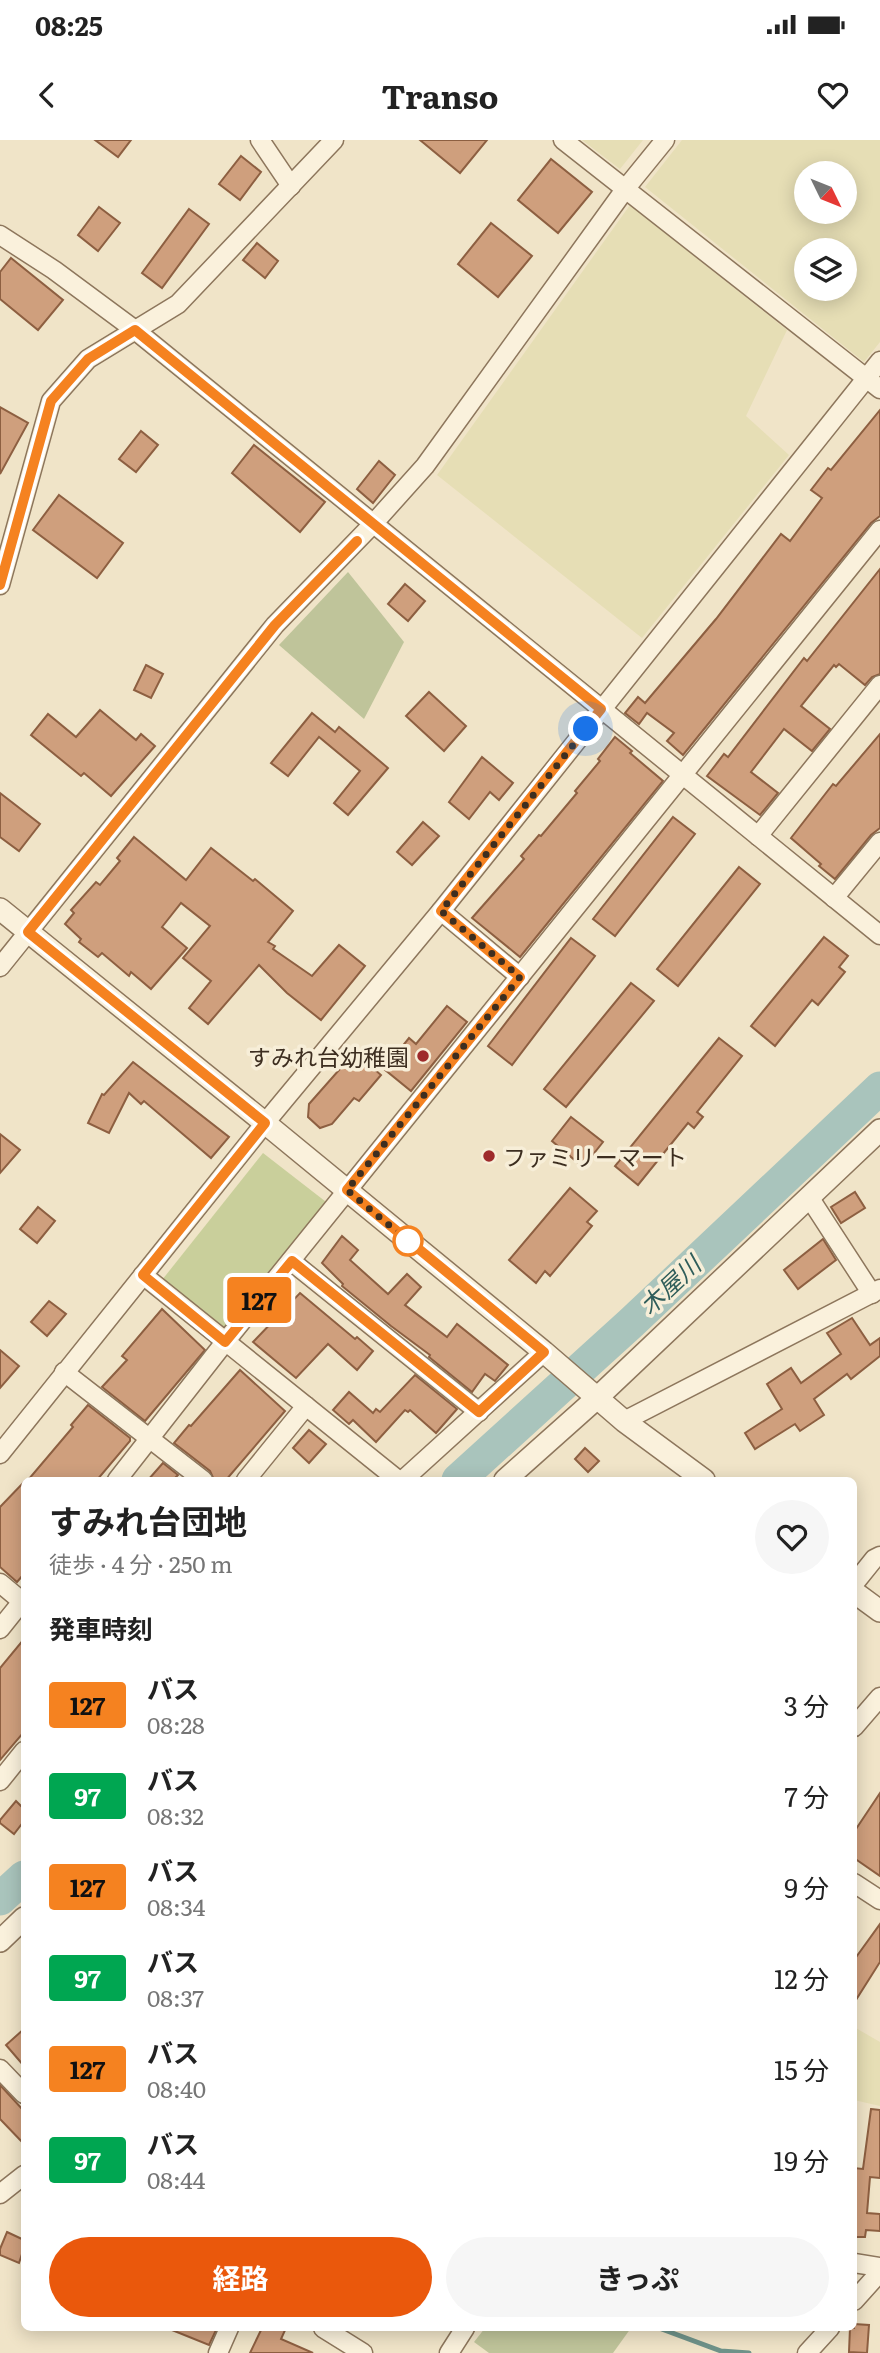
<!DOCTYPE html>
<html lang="ja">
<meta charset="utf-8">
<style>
:root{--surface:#fff;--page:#f6f6f6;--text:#222;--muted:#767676;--accent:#ea580c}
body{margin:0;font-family:Literata,"Noto Sans JP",serif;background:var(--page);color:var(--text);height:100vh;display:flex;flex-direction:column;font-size:26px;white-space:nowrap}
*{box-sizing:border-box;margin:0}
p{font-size:23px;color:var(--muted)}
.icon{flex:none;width:38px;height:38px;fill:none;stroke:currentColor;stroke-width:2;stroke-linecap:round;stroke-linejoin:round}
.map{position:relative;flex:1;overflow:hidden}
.side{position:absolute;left:21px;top:1337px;width:836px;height:854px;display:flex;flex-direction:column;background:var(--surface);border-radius:10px;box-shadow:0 4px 18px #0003}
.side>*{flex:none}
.badge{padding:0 14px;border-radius:5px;font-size:24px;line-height:46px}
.needle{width:46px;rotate:133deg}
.fabs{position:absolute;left:794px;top:21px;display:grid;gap:14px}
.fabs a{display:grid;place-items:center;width:63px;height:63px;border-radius:50%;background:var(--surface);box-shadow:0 4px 18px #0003;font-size:35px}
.you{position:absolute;width:35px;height:35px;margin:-18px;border:5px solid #fff;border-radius:50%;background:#1a73e8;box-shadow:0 0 0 10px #1a73e833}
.map>.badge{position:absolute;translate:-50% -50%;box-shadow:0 0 0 4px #fff}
h2{padding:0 28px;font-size:26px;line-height:63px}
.round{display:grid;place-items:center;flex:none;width:74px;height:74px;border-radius:37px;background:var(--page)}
.overview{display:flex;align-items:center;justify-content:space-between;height:119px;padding:0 28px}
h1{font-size:33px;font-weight:700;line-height:52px}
.button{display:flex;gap:14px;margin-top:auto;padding:14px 28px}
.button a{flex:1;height:80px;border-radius:42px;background:var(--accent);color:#fff;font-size:28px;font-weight:700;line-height:80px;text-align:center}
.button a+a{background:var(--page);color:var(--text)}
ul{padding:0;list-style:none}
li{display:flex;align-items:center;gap:21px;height:91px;padding:0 28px}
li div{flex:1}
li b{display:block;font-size:26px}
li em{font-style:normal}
li .badge{min-width:77px;font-weight:700;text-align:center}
.status{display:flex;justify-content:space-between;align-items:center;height:49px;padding:0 35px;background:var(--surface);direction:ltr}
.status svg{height:19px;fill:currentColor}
header{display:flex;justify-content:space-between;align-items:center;height:91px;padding:0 28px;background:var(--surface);font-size:32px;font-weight:700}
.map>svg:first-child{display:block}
.farmland{fill:#e6deb5;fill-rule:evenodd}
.green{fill:#c9cf9b}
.cemetery{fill:#bfc49a}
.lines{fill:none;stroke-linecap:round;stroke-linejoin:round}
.stream{stroke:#6f938a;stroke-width:5}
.river{stroke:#a9c4bc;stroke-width:33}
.building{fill:#cf9f7d;stroke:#8d5f41;stroke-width:2}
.minor-casing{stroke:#8d765c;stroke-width:21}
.tertiary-casing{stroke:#8d765c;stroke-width:24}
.minor{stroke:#faf1dc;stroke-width:18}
.tertiary{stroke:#faf1dc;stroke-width:21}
.line-casing{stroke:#fff;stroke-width:16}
.line{stroke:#f58220;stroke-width:10}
.walk{stroke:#3d2e20;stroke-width:7;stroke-dasharray:0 12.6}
.poi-dot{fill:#9e2a2b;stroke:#f7eed8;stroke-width:2.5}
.stop-dot{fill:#fff;stroke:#f58220;stroke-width:3.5}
.labels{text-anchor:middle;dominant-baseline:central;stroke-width:7;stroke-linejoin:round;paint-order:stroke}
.poi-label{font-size:23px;fill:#3d2e20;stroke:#f7eed8;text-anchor:end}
.water-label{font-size:24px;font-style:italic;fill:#2f5d5a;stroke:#f7eed8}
</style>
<div class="status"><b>08:25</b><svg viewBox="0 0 49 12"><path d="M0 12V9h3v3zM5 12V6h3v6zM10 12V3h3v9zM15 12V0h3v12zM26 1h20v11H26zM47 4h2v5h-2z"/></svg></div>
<header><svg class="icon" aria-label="back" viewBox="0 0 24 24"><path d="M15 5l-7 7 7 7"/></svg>Transo<svg class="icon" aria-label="heart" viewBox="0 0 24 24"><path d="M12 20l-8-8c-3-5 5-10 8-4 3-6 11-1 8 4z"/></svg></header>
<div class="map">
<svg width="880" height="2213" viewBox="0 0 880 2213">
<rect width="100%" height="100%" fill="#f0e4c8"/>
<g class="farmland">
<path d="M582 0H643L620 29Z"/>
<path d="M682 0H880V202L864 222 645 47ZM845 33V72H807V33ZM845 110V149H807V110Z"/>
<path d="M630 65 787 190 746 276 789 315 642 498 437 335Z"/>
<path d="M854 1887 880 1902V1966L854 1960Z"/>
</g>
<path class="green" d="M263 1013 330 1065 229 1192 162 1140Z"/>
<g class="cemetery">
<path d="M348 432 404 502 364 579 279 505Z"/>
<path d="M485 2188H631L613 2213H489L474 2202Z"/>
</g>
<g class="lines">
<g class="stream">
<path d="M19 1743 24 1748"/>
<path d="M659 2188 721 2211 749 2213"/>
</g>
<g class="river">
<path d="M458 1340 631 1183 880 948"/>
<path d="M0 1759 24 1737"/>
</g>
</g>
<g class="building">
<path d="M95 0H131L118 17Z"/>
<path d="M420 0H487L460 33Z"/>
<path d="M241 16 261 32 240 60 219 44Z"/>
<path d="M551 19 592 52 558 93 518 60Z"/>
<path d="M99 67 120 83 98 111 78 95Z"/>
<path d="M189 69 209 84 162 148 142 133Z"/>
<path d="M491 83 532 116 498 157 458 124Z"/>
<path d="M257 103 278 121 265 138 243 120Z"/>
<path d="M11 118 63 160 38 190 0 159V132Z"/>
<path d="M0 267 28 283 0 334Z"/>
<path d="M880 270V376L871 383 683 615 667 601 674 593 647 573 639 584 625 573 638 557 645 563 716 479 781 394 790 401 822 358 811 350 828 328 831 330Z"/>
<path d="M141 291 158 305 136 332 119 319Z"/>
<path d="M254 305 325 362 300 392 232 333Z"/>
<path d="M379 321 395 335 373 363 357 349Z"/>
<path d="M59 355 123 403 97 438 33 390Z"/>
<path d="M880 429V534L872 537 865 545 839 524 836 527 834 525 801 566 830 589 812 611 784 589 751 632 778 653 760 675 707 636 724 614 728 617 804 518 807 521Z"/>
<path d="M405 444 425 461 408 481 388 464Z"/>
<path d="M146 525 163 534 151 558 134 550Z"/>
<path d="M429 552 466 586 444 611 406 576Z"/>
<path d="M100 570 136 600 141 594 155 606 111 656 84 633 81 636 31 595 48 574 76 597Z"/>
<path d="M312 573 335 592 339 587 388 628 348 675 334 663 360 631 319 597 288 636 271 623Z"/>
<path d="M880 594V688L871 695 835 739 819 726 821 724 791 698 833 644 836 646Z"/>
<path d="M615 597 632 611 630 613 663 641 520 817 472 778 524 719 521 716 539 695 541 696 577 653 575 651 600 621 598 619Z"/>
<path d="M482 617 513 643 499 660 490 652 469 679 449 662Z"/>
<path d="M0 653 40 684 19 711 0 697Z"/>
<path d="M673 677 695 694 615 796 593 779Z"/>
<path d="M423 682 439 696 412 725 397 712Z"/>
<path d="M134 697 186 740 211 708 253 741 255 739 293 771 268 802 275 806 273 809 312 836 339 805 365 826 321 880 287 853 259 825 208 884 189 868 211 841 183 818 210 786 181 763 162 787 187 808 151 849 131 832 129 836 102 813 98 817 79 802 81 799 65 784 74 773 71 770 96 742 100 745 120 721 117 718Z"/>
<path d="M739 727 760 744 678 846 657 829Z"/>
<path d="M824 797 848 816 839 827 845 832 818 865 812 860 775 906 751 886Z"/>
<path d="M571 798 595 816 512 925 488 906Z"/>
<path d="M631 843 654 861 566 967 544 949Z"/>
<path d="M447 866 467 882 411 951 384 929 409 898 416 904Z"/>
<path d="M719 898 742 916 697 972 703 977 694 988 688 983 638 1045 615 1026Z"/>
<path d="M359 916 381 935 359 961 354 958 332 984 320 988 308 977 309 964 346 922Z"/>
<path d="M133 922 229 997 211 1018 144 961 141 964 129 953 109 993 88 983 102 954 104 955Z"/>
<path d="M571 977 603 1002 583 1027 552 1001Z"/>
<path d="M0 994 20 1010 0 1033Z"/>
<path d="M570 1048 597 1071 587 1082 592 1086 550 1136 545 1131 536 1143 509 1120Z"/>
<path d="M855 1052 865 1068 841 1083 831 1067Z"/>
<path d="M38 1067 55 1081 37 1103 20 1089Z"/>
<path d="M342 1096 358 1110 350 1120 388 1154 407 1134 421 1147 405 1165 447 1197 457 1184 508 1225 495 1241 485 1234 472 1252 429 1217 430 1215 391 1186 342 1146 343 1144 322 1123Z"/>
<path d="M823 1099 836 1120 798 1149 784 1130Z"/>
<path d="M300 1153 355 1199 357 1197 373 1211 357 1230 328 1204 296 1238 253 1202Z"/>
<path d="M49 1161 66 1174 47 1196 31 1182Z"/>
<path d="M162 1169 205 1210 145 1281 102 1247 127 1220 122 1216Z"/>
<path d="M852 1178 870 1205 880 1198V1216L851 1239 847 1234 814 1259 824 1275 800 1291 795 1284 755 1309 745 1293 782 1269 767 1244 791 1228 801 1243 841 1214 827 1193Z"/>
<path d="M0 1210 19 1226 0 1248Z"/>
<path d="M240 1230 285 1271 226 1340H214L210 1331 174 1303 189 1285 191 1286Z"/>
<path d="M415 1235 457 1269 436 1293 410 1270 408 1272 405 1270 376 1302 353 1280 349 1284 333 1270 349 1252 373 1273 376 1269 380 1272Z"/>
<path d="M88 1265 130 1298V1301L97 1340H28L73 1287 71 1285Z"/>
<path d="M309 1290 326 1304 309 1323 293 1308Z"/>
<path d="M585 1308 599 1321 588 1332 575 1319Z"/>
<path d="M163 1323 178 1335 173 1340H148Z"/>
<path d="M24 1342V1434L17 1442 0 1427V1367Z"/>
<path d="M24 1499V1592L0 1620V1528Z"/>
<path d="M880 1653V1736L854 1718V1692Z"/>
<path d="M16 1661 24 1669V1681L14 1694 0 1683V1680Z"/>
<path d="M880 1784V1822L854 1863V1820Z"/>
<path d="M24 1889V1926L6 1905Z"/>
<path d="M0 1945 24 1971V2004L0 1979Z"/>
<path d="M871 1969 880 1970V2038L870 2037 867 2073 880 2074V2091L866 2090 865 2097H854V2028L863 2029Z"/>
<path d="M7 2092 24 2100V2108L19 2123 0 2115V2109Z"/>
<path d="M854 2184 869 2185 867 2213 849 2212 850 2188H854Z"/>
<path d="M167 2188H217L209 2205Z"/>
<path d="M262 2188H286L281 2199 313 2213H250Z"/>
</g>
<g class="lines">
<defs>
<g id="minor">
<path d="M260 0 291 46"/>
<path d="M563 0 880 249"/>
<path d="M0 95 54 130 135 190 880 795"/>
<path d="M0 445 51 261 88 219 178 164 334 0"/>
<path d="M758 696 880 545"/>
<path d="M834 758 880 702"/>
<path d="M441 771 520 837"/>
<path d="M0 827 275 485 373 384 425 326 626 48 665 0"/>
<path d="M809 1057 872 1154"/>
<path d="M291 1121 479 1272"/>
<path d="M143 1135 398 1340"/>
<path d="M64 1232 203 1340"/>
<path d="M624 1281 880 1149"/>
<path d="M0 1314 265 983 441 771 880 221"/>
<path d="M117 1340 225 1202 880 390"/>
<path d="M246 1340 306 1266"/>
<path d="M403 1340 544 1212"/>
<path d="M0 1443 24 1463"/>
<path d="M854 1444 874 1419 880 1416"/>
<path d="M0 1489 24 1459"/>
<path d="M854 1587 880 1557"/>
<path d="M0 1641 24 1611"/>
<path d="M854 1743 880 1760"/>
<path d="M0 1929 24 1954"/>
<path d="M0 2054 24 2035"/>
<path d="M854 2123 880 2127"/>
<path d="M854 2161 880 2132"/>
<path d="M323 2188 363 2213"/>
<path d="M218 2213 229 2188"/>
<path d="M449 2213 465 2188"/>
<path d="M807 2213 830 2188"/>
</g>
<g id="tertiary">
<path d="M0 769 265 983 544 1212 624 1281 704 1340"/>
<path d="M505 1340 597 1258 880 990"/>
<path d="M854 1452 880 1471"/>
<path d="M0 1801 24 1778"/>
</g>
</defs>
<use href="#minor" class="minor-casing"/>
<use href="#tertiary" class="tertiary-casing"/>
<use href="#minor" class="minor"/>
<use href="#tertiary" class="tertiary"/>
</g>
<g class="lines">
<defs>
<path id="line" d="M0 445 51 261 88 219 135 190 601 569 441 771 520 837 347 1050 544 1212 479 1272 292 1121 225 1202 143 1135 265 983 28 792 275 485 357 401"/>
</defs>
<use href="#line" class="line-casing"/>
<use href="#line" class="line"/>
<path class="walk" d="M408 1101 347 1050 520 837 441 771 586 589"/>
</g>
<g class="poi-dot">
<circle cx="423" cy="916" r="7"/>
<circle cx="489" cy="1016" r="7"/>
</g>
<circle class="stop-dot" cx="408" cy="1101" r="14"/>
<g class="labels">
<g class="poi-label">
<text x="409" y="916">すみれ台幼稚園</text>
<text x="503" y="1016" text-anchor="start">ファミリーマート</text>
</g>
<g class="water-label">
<text transform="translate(669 1144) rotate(-43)">木屋川</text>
</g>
</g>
</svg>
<div class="fabs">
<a><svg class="needle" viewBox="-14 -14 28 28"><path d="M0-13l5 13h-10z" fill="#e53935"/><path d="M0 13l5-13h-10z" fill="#767676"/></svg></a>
<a><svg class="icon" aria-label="layers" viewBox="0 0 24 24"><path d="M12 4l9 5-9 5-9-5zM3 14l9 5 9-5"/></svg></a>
</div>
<div class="you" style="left:586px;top:589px"></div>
<b class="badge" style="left:259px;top:1160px;background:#f58220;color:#111">127</b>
<section class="side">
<div class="overview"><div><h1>すみれ台団地</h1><p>徒歩 · 4 分 · 250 m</p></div><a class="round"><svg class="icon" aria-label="heart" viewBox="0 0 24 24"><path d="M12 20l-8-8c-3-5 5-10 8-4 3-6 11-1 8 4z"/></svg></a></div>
<h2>発車時刻</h2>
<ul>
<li><span class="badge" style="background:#f58220;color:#111">127</span><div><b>バス</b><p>08:28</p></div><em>3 分</em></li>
<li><span class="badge" style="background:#00a651;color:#fff">97</span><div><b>バス</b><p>08:32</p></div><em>7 分</em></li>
<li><span class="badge" style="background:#f58220;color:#111">127</span><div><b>バス</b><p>08:34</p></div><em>9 分</em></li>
<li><span class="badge" style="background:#00a651;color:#fff">97</span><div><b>バス</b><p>08:37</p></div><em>12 分</em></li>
<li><span class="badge" style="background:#f58220;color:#111">127</span><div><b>バス</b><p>08:40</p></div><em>15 分</em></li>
<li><span class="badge" style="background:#00a651;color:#fff">97</span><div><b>バス</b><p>08:44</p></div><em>19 分</em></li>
</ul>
<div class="button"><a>経路</a><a>きっぷ</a></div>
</section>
</div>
